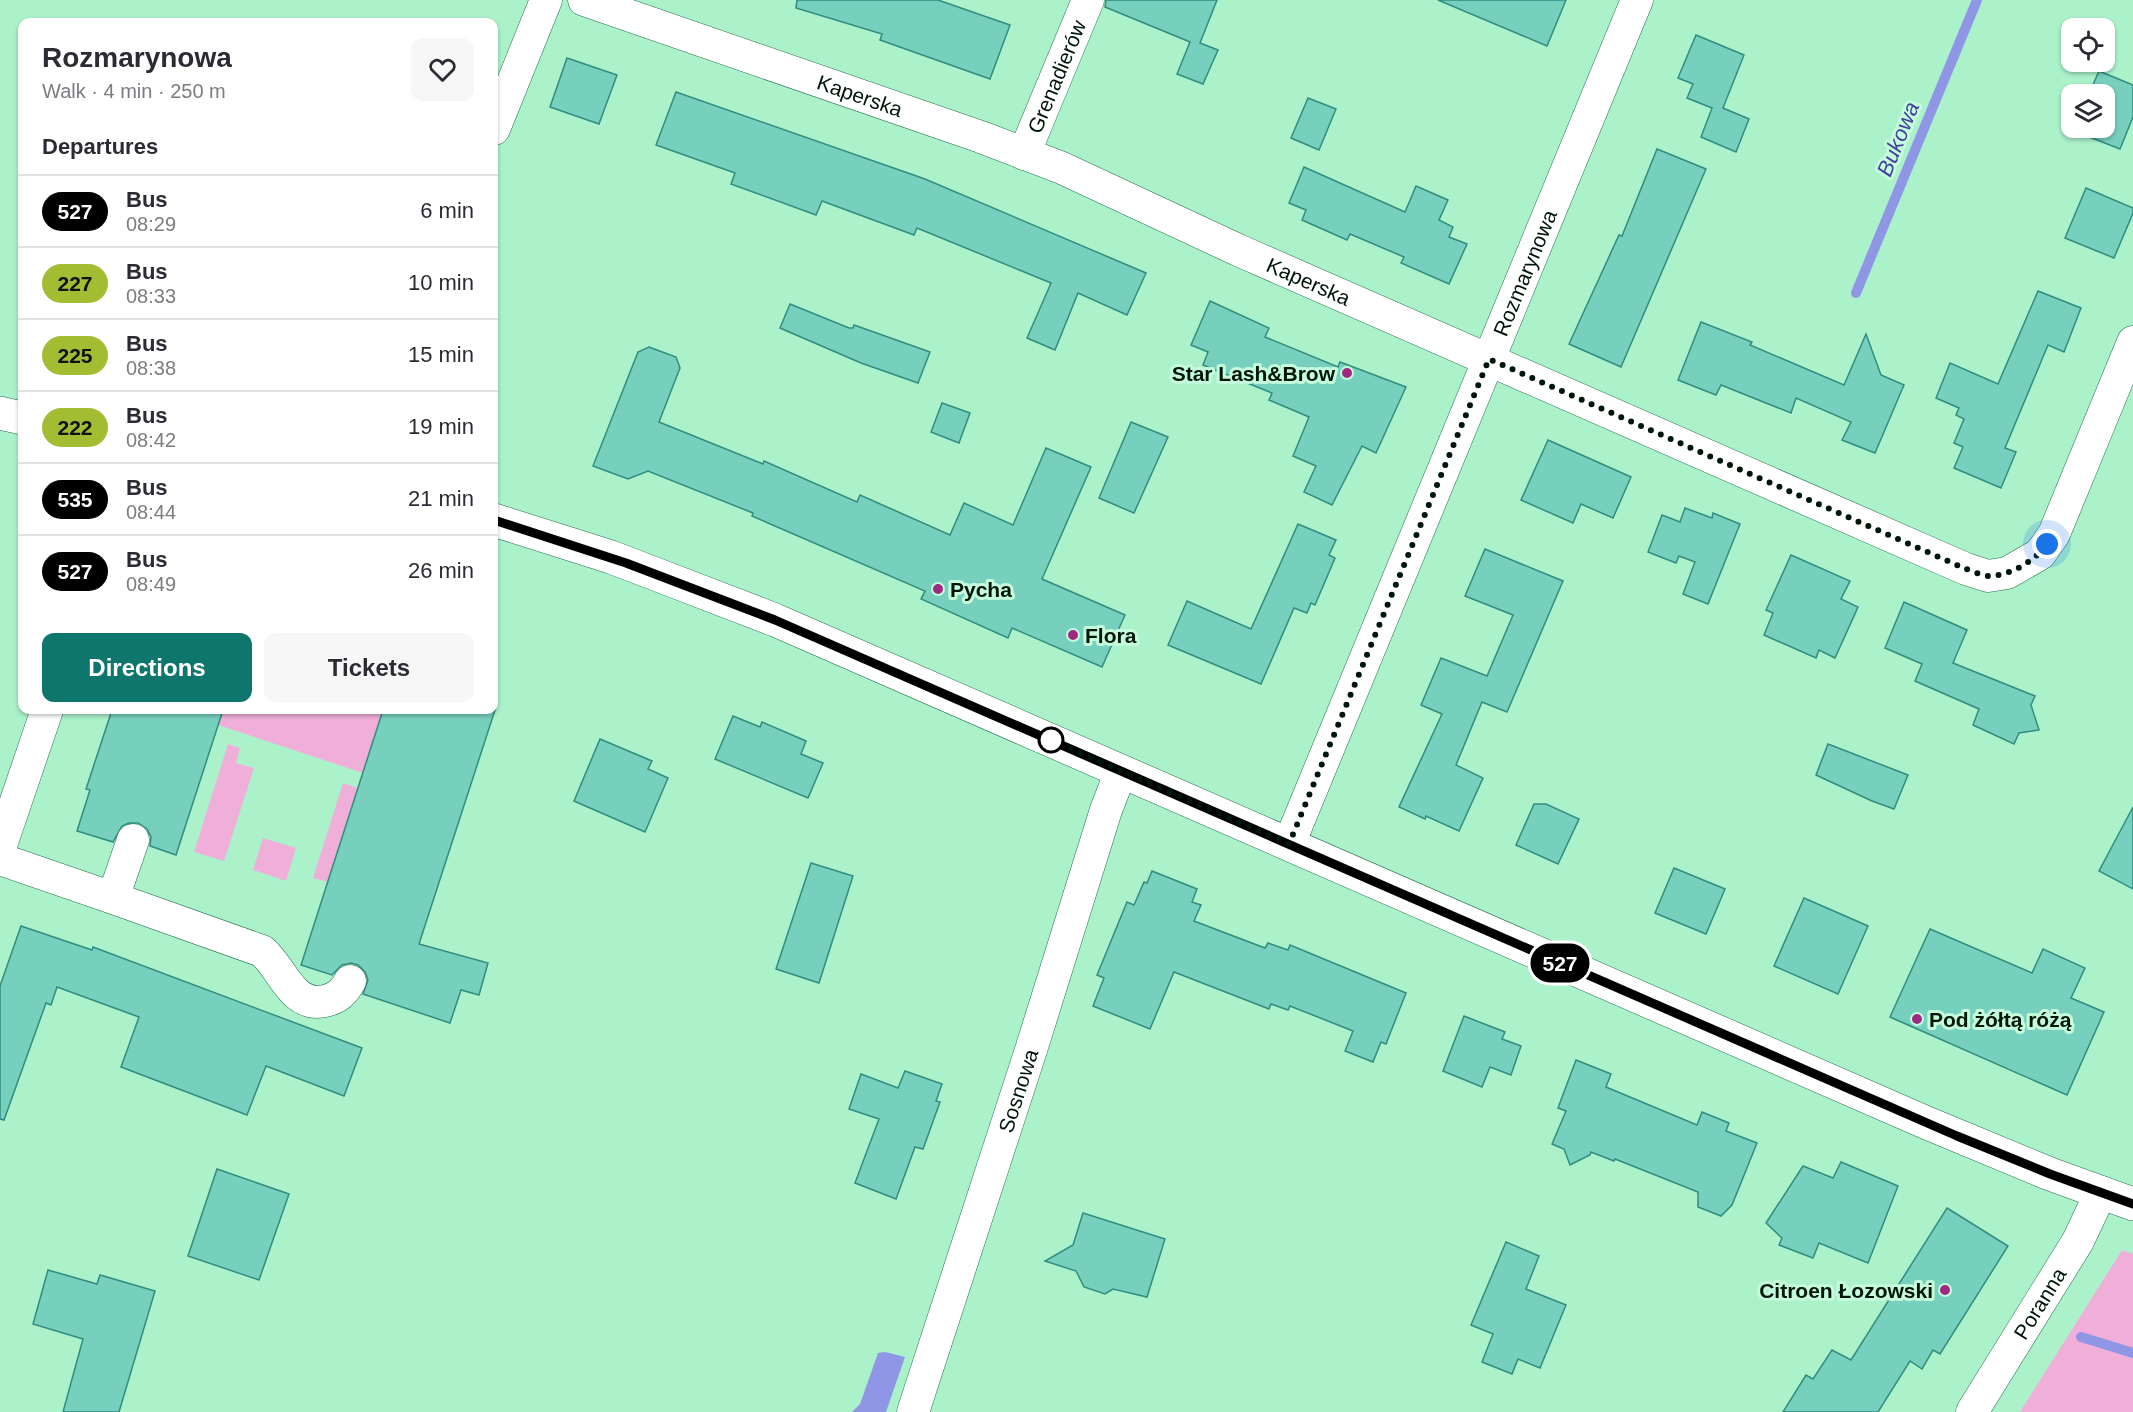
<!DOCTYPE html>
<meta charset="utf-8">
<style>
:root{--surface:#fff;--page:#f7f7f7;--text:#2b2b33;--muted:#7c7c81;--line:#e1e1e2;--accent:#0f766e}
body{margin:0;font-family:Helvetica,sans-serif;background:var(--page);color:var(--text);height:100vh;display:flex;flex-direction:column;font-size:22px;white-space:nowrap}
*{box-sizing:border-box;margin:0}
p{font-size:20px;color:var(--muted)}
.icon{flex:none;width:33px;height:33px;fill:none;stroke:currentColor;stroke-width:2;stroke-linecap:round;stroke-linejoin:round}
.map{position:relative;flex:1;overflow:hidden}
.panel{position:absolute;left:18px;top:18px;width:480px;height:696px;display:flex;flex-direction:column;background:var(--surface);border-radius:12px;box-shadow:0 2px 4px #0004}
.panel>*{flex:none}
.badge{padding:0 12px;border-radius:20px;font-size:21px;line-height:39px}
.fabs{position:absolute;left:2061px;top:18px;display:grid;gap:12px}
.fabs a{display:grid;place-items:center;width:54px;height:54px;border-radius:12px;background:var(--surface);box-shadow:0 2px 4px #0004;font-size:30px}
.you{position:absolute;width:30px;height:30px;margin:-15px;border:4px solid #fff;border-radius:50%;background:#1a73e8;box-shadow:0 0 0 9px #1a73e833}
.map>.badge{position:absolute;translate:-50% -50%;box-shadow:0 0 0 3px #fff}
h2{padding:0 24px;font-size:22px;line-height:54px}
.round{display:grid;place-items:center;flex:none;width:63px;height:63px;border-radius:12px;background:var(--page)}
.head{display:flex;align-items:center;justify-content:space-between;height:102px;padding:0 24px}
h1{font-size:28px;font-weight:800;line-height:45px}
.button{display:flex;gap:12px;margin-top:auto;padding:12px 24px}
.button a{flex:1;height:69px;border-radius:12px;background:var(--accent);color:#fff;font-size:24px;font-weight:800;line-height:69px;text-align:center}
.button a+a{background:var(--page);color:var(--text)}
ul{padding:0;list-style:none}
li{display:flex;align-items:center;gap:18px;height:72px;padding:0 24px;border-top:2px solid var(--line)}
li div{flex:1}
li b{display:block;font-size:22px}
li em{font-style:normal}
li .badge{min-width:66px;font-weight:700;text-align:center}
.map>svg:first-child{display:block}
.green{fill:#efafd9}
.water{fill:#9096e6}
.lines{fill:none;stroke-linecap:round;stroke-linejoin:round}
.stream{stroke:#9096e6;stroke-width:10}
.building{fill:#77cfbe;stroke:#318d7e;stroke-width:1.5}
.street-casing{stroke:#266d4c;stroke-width:33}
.secondary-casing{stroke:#266d4c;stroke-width:34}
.street{stroke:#fff;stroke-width:32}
.secondary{stroke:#fff;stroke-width:33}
.line-casing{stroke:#fff;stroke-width:14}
.line{stroke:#000;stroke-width:9}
.walk{stroke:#001609;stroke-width:6;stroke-dasharray:0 10.8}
.poi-dot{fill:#9f2882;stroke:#c4fcdc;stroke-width:2}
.stop-dot{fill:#fff;stroke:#000;stroke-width:3}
.labels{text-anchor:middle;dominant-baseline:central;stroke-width:6;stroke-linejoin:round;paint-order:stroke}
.street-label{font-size:21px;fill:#001609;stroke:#c4fcdc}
.poi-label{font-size:21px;font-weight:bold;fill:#001609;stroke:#c4fcdc;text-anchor:start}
.water-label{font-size:22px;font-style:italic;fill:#44419e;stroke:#c4fcdc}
</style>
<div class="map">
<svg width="2133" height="1412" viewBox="0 0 2133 1412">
<rect width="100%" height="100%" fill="#abf2cb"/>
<g class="green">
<path d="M223 710H335L341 711 344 710H383L363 773 218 725Z"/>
<path d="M228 744 240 748 236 763 254 768 224 861 194 852Z"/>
<path d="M343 783 358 788 328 882 313 878Z"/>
<path d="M263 838 296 848 286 881 253 870Z"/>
<path d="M2122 1250 2133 1254V1412H2020Z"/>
</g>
<path class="water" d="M885 1352 905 1357 886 1412H852L860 1404 878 1353Z"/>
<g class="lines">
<g class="stream">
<path d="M1856 293 1977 0"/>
<path d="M2081 1337 2133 1353"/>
</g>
</g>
<g class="building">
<path d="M797 0H938L1010 25 990 79 880 40 882 34 796 8Z"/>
<path d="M1106 0H1217L1200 43 1218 50 1203 84 1177 74 1190 42 1105 7Z"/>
<path d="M1438 0H1566L1547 46Z"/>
<path d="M1696 35 1744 55 1723 108 1749 119 1736 152 1701 137 1712 108 1687 98 1693 84 1678 78Z"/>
<path d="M567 58 617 75 599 124 550 107Z"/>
<path d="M2099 71 2133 85V117L2120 149 2074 131 2075 128H2104V94H2089Z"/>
<path d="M676 92 925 179 1146 273 1127 315 1078 293 1055 350 1027 338 1051 283 917 228 914 235 822 201 816 215 731 184 735 173 656 145Z"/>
<path d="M1308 98 1336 109 1319 150 1291 138Z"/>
<path d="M1657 149 1706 169 1621 367 1569 344 1619 235 1622 236Z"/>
<path d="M1304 167 1405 212 1416 186 1448 200 1439 220 1453 227 1449 237 1467 244 1449 284 1401 263 1404 257 1350 234 1347 240 1302 220 1306 210 1289 203Z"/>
<path d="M2086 188 2133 208V213L2114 258 2065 238Z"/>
<path d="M2038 291 2081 308 2064 352 2048 345 2005 448 2016 452 2001 488 1954 468 1963 447 1954 443 1964 419 1956 415 1959 408 1936 398 1950 363 1998 384Z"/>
<path d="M1210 301 1269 328 1265 337 1338 367 1340 362 1406 387 1376 453 1362 446 1332 505 1304 492 1316 466 1293 456 1309 417 1269 400 1272 393 1203 365 1208 352 1191 345Z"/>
<path d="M790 304 849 328H853L854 325 930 352 918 383 861 363 780 328Z"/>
<path d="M1701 322 1752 342 1750 345 1844 385 1866 334 1881 375 1904 385 1875 453 1842 440 1851 422 1796 398 1791 413 1721 385 1716 395 1678 380Z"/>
<path d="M649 347 676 357 680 368 659 422 763 464 764 461 857 502 860 495 950 535 964 503 1013 525 1046 448 1091 467 1042 579 1125 615 1102 667 1012 628 1008 638 921 599 925 591 752 516 753 513 648 471 628 479 593 466 638 352Z"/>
<path d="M942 403 970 413 959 443 931 432Z"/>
<path d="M1131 422 1168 437 1134 513 1099 498Z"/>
<path d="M1548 440 1631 477 1613 518 1581 504 1573 523 1521 500Z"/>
<path d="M1685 508 1712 518 1713 513 1740 524 1708 604 1683 594 1695 562 1679 556 1676 563 1648 552 1662 515 1680 522Z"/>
<path d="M1298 524 1336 540 1329 555 1335 558 1315 605 1311 603 1307 613 1294 608 1261 684 1168 645 1187 601 1251 629Z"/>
<path d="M1485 549 1563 581 1507 712 1482 702 1456 765 1483 778 1459 831 1426 816 1425 819 1399 807 1442 714 1421 705 1441 658 1487 676 1513 615 1465 596Z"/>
<path d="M1791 555 1850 581 1841 599 1858 607 1835 658 1819 650 1816 658 1764 635 1773 613 1766 610Z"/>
<path d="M1904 602 1967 630 1953 663 2035 696 2031 705 2039 730 2019 733 2014 744 1973 725 1979 709 1915 681 1922 664 1885 648Z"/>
<path d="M112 710H223L176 855 150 846 151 837 147 829 138 823H129L122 826 113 842 77 831 90 790 86 789Z"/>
<path d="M383 710H495L419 944 488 963 479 995 461 990 450 1023 363 994 368 980 365 972 358 965 351 963 342 965 332 975 301 965Z"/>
<path d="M733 716 760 727 762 722 806 741 801 754 823 763 808 798 715 759Z"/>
<path d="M600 739 652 761 648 769 668 778 645 832 574 801Z"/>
<path d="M1828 744 1908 775 1894 809 1872 801 1816 775Z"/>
<path d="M1534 804H1546L1579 819 1558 864 1516 845Z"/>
<path d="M2133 807V889L2099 871Z"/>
<path d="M811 863 853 876 819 983 776 969Z"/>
<path d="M1674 868 1725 889 1706 934 1655 913Z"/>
<path d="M1152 871 1197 889 1192 902 1201 905 1194 921 1265 948 1268 943 1288 950 1290 945 1406 993 1386 1044 1381 1042 1373 1062 1345 1051 1353 1031 1290 1006 1288 1010 1271 1004 1269 1009 1174 972 1150 1029 1093 1006 1104 978 1097 975 1127 902 1134 905 1144 882 1147 883Z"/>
<path d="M1804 898 1868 926 1838 994 1774 966Z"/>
<path d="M21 926 92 950 93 947 362 1048 344 1096 266 1066 247 1115 121 1067 139 1017 57 987 51 1005 46 1003 4 1120 0 1119V986Z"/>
<path d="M1930 929 2032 973 2043 949 2085 968 2071 998 2104 1012 2067 1095 1890 1017Z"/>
<path d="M1464 1016 1505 1032 1502 1039 1521 1046 1511 1075 1490 1067 1482 1087 1443 1071Z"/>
<path d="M1576 1060 1611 1074 1606 1087 1697 1125 1702 1112 1729 1123 1726 1131 1757 1143 1732 1205 1721 1216 1698 1207V1192L1615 1159 1614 1161 1591 1152 1590 1155 1570 1165 1564 1149 1552 1144 1566 1111 1558 1108Z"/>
<path d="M905 1071 942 1084 936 1101 940 1102 923 1149 915 1147 896 1199 855 1183 879 1119 849 1109 861 1074 898 1088Z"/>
<path d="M1841 1162 1898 1186 1868 1263 1819 1243 1813 1258 1779 1245 1782 1238 1766 1223 1803 1166 1833 1178Z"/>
<path d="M217 1169 289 1194 259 1280 188 1256Z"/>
<path d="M1947 1208 2008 1246 1940 1354 1933 1350 1922 1369 1910 1361 1878 1412H1783L1806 1375 1813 1379 1832 1350 1851 1360Z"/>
<path d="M1083 1213 1165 1239 1147 1297 1113 1289 1105 1294 1084 1287 1076 1271 1045 1261 1073 1245Z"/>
<path d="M1506 1242 1539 1256 1526 1289 1566 1305 1540 1368 1518 1359 1512 1374 1482 1362 1493 1334 1471 1325Z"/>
<path d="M48 1270 97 1284 100 1275 155 1291 119 1412H63L83 1339 33 1324Z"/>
</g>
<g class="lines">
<defs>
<g id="street">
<path id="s1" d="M584 0 981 137 1062 168 1238 250 1966 569 1988 576 2007 573 2040 554 2054 534 2133 342"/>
<path d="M494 129 546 0"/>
<path id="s2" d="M1024 154 1088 0"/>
<path id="s3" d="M1289 844 1637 0"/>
<path d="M0 848 47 710"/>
<path d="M0 859 113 898 133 840"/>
<path d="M113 898 262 951C282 967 292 1009 325 1001 338 998 344 992 350 981"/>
<path id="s4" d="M913 1412 1031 1050 1106 810 1121 771"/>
<path id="s5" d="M1972 1412 2078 1241 2101 1192"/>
</g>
<g id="secondary">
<path d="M0 413 22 418"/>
<path d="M494 520 611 557 775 620 1927 1123 2050 1174 2133 1204"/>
</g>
</defs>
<use href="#street" class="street-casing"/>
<use href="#secondary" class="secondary-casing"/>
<use href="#street" class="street"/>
<use href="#secondary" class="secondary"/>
</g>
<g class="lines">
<defs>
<path id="line" d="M494 520 626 563 775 620 1957 1136 2050 1174 2133 1204"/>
</defs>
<use href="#line" class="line-casing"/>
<use href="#line" class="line"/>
<path class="walk" d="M1051 740 1046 738 1289 844 1489 359 1966 569C1973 571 1982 576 1990 576 2011 575 2035 561 2047 544"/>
</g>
<g class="poi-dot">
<circle cx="1347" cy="373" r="6"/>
<circle cx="938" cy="589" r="6"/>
<circle cx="1073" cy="635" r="6"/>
<circle cx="1917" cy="1019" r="6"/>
<circle cx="1945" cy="1290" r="6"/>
</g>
<circle class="stop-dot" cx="1051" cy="740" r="12"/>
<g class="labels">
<g class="street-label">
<text stroke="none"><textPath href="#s2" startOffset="84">Grenadierów</textPath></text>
<text stroke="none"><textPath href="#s1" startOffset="292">Kaperska</textPath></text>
<text stroke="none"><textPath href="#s3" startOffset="618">Rozmarynowa</textPath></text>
<text stroke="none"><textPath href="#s1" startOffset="778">Kaperska</textPath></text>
<text stroke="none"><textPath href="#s4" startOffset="338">Sosnowa</textPath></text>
<text stroke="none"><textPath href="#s5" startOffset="128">Poranna</textPath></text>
</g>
<g class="poi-label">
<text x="1335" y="373" text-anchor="end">Star Lash&amp;Brow</text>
<text x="950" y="589">Pycha</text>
<text x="1085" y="635">Flora</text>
<text x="1929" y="1019">Pod żółtą różą</text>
<text x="1933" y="1290" text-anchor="end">Citroen Łozowski</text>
</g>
<g class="water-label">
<text transform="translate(1898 139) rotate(-68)">Bukowa</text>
</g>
</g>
</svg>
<div class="fabs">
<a><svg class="icon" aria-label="locate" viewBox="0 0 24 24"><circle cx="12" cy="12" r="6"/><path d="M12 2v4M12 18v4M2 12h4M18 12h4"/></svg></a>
<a><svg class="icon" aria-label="layers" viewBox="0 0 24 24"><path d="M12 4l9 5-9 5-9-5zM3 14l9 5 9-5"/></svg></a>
</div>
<div class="you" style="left:2047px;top:544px"></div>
<b class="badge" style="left:1560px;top:963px;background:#000;color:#fff">527</b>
<section class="panel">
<div class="head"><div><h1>Rozmarynowa</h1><p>Walk · 4 min · 250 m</p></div><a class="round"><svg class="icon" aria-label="heart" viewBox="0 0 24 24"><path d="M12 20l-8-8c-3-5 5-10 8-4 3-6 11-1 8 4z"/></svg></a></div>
<h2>Departures</h2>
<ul>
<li><span class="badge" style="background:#000;color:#fff">527</span><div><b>Bus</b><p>08:29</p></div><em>6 min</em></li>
<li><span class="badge" style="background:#a2bd31;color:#111">227</span><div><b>Bus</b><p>08:33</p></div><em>10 min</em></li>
<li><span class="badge" style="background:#a2bd31;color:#111">225</span><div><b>Bus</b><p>08:38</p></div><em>15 min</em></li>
<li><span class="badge" style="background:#a2bd31;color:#111">222</span><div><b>Bus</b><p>08:42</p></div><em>19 min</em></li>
<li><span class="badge" style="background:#000;color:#fff">535</span><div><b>Bus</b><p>08:44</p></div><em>21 min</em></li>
<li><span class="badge" style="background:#000;color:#fff">527</span><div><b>Bus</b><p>08:49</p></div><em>26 min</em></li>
</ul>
<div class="button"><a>Directions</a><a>Tickets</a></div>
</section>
</div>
